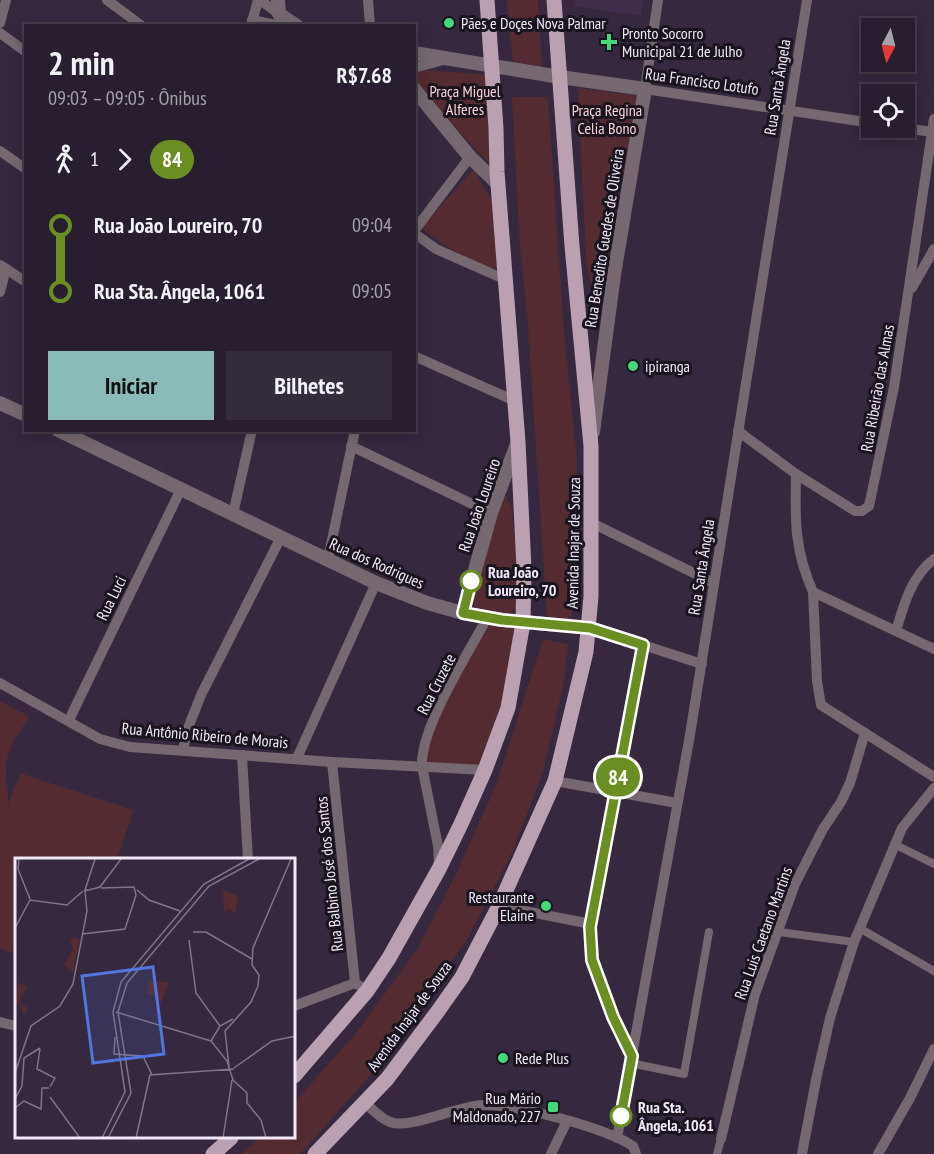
<!DOCTYPE html>
<html lang="pt">
<meta charset="utf-8">
<style>
:root{--surface:#281e2f;--page:#342b3b;--text:#f1f3f6;--muted:#a5a2aa;--line:#443c4b;--accent:#8bbbb9}
body{margin:0;font-family:"PT Sans Narrow",sans-serif;background:var(--page);color:var(--text);height:100vh;display:flex;flex-direction:column;font-size:22px;white-space:nowrap}
*{box-sizing:border-box;margin:0}
p{font-size:20px;color:var(--muted)}
.icon{flex:none;width:33px;height:33px;fill:none;stroke:currentColor;stroke-width:2;stroke-linecap:round;stroke-linejoin:round}
.map{position:relative;flex:1;overflow:hidden}
.panel{position:absolute;left:24px;top:24px;width:392px;height:408px;display:flex;flex-direction:column;background:var(--surface);border-radius:0px;box-shadow:0 3px 15px #0003,0 0 0 2px var(--line)}
.panel>*{flex:none}
.badge{padding:0 12px;border-radius:20px;font-size:21px;line-height:39px}
.needle{width:39px;rotate:187deg}
.tools{position:absolute;left:861px;top:18px;display:grid;gap:12px}
.tools a{display:grid;place-items:center;width:54px;height:54px;border-radius:0px;background:var(--surface);box-shadow:0 3px 15px #0003,0 0 0 2px var(--line);font-size:30px}
.map>.badge{position:absolute;translate:-50% -50%;box-shadow:0 0 0 3px #fff}
.legs{display:flex;align-items:center;gap:9px;height:66px;padding:0 24px;font-size:20px}
.legs p{margin-inline-start:auto}
.headline{display:flex;align-items:center;justify-content:space-between;height:102px;padding:0 24px}
h1{font-size:33px;font-weight:800;line-height:45px}
.primary-button{display:flex;gap:12px;margin-top:auto;padding:12px 24px}
.primary-button a{flex:1;height:69px;border-radius:0px;background:var(--accent);color:#111;font-size:24px;font-weight:800;line-height:69px;text-align:center}
.primary-button a+a{background:var(--page);color:var(--text)}
ul{padding:0 24px;list-style:none}
li{display:flex;align-items:center;gap:21px;height:66px;font-size:22px}
li i{display:grid;place-items:center;width:9px;height:100%;margin:0 8px;background:currentColor}
li i::after{content:'';width:15px;height:15px;margin:-8px;border:4px solid;border-radius:50%;background:var(--surface)}
li p{margin-inline-start:auto}
li:first-child i{background:linear-gradient(#0000 50%,currentColor 0)}
li:last-child i{background:linear-gradient(currentColor 50%,#0000 0)}
.map>svg:first-child{display:block}
.built{fill:#3e2e4b}
.green{fill:#532b30}
.lines{fill:none;stroke-linecap:round;stroke-linejoin:round}
.pedestrian{stroke:#756870;stroke-width:8}
.minor{stroke:#756870;stroke-width:10}
.tertiary{stroke:#756870;stroke-width:14}
.primary{stroke:#baa0b1;stroke-width:15}
.line-1-casing{stroke:#fff;stroke-width:14}
.line-1{stroke:#6b8e23;stroke-width:9}
.poi-dot{fill:#44d77b;stroke:#19141e;stroke-width:2}
.stop-1-dot{fill:#fff;stroke:#6b8e23;stroke-width:3}
.labels{text-anchor:middle;dominant-baseline:central;stroke-width:6;stroke-linejoin:round;paint-order:stroke}
.poi-label{font-size:16px;fill:#f1e9f9;stroke:#19141e;text-anchor:start}
.street-label{font-size:16px;fill:#f1e9f9;stroke:#19141e}
.park-label{font-size:16px;fill:#f9d3d7;stroke:#19141e}
.stop-label{font-size:16px;font-weight:bold;fill:#f1e9f9;stroke:#19141e;text-anchor:start}
.inset-road{fill:none;stroke:#807589;stroke-width:1.5}
.view{fill:#5275e0;fill-opacity:0.15;stroke:#5275e0;stroke-width:3}
.inset-edge{fill:none;stroke:#f1e9f9;stroke-width:3}
</style>
<div class="map">
<svg width="934" height="1154" viewBox="0 0 934 1154">
<rect width="100%" height="100%" fill="#35283f"/>
<path class="built" d="M575 0H643L641 16 575 6Z"/>
<g class="green">
<path d="M507 0H538L542 69 513 65Z"/>
<path d="M427 70 491 75 495 170 442 113 414 79V72Z"/>
<path d="M578 88 639 96 610 240 602 291 593 295 586 262Z"/>
<path d="M512 97H548L564 332 577 459 576 573 571 621 547 617 528 327 520 248Z"/>
<path d="M474 169 496 208 501 270C470 264 446 246 421 228Z"/>
<path d="M506 495 512 508 520 603 512 613 497 616 474 612C473 584 494 522 506 495Z"/>
<path d="M487 618 522 629 485 770 423 765 426 745Z"/>
<path d="M543 639 568 644 564 682 544 769 513 851 467 940 369 1077 302 1152 300 1154H241L259 1138H294V1103L356 1033 418 948 456 874 496 785Z"/>
<path d="M0 701 30 717C18 734 5 750 6 772 6 784 9 793 8 805L20 773 133 810 117 860H16V954L0 949Z"/>
</g>
<g class="lines">
<g class="pedestrian">
<path d="M894 844 934 864"/>
<path d="M861 929 934 971"/>
<path d="M779 932 854 942"/>
<path d="M630 1063 684 1074 709 932"/>
<path d="M717 1154 721 1139"/>
</g>
<g class="minor">
<path d="M107 0 142 26"/>
<path d="M260 0 279 14"/>
<path d="M368 0 370 26"/>
<path d="M658 0 645 89 872 123"/>
<path d="M252 20 281 26"/>
<path d="M0 23 6 0"/>
<path d="M251 26 258 0"/>
<path d="M0 33 26 52"/>
<path d="M414 68 443 60"/>
<path d="M904 128 932 132"/>
<path d="M0 151 26 169"/>
<path d="M414 231 470 157"/>
<path d="M414 233 436 249 504 279"/>
<path d="M0 265 26 282"/>
<path d="M912 288 934 249"/>
<path d="M0 292 6 269"/>
<path d="M414 356 515 401"/>
<path d="M738 431 796 474 855 511H862L869 506 894 387 934 119"/>
<path d="M351 446 491 513"/>
<path d="M796 474C795 519 794 549 813 592L934 649"/>
<path d="M233 514 252 430"/>
<path d="M592 523 714 583"/>
<path d="M328 559 355 430"/>
<path d="M813 592 817 681 821 705 934 777"/>
<path d="M590 628 702 664"/>
<path d="M896 631C904 604 911 577 934 559"/>
<path d="M0 683 100 739 130 747 332 762 485 770"/>
<path d="M69 720 181 489"/>
<path d="M183 749 188 728 201 695 281 537"/>
<path d="M242 755 248 860"/>
<path d="M297 758 376 583"/>
<path d="M332 762 355 983"/>
<path d="M555 781 677 803"/>
<path d="M439 865 438 846 422 766C420 728 468 654 487 618"/>
<path d="M499 906 591 924"/>
<path d="M294 1006 355 983 360 986"/>
<path d="M0 1022 16 1026"/>
<path d="M632 1055C612 1015 589 973 590 927L643 645"/>
<path d="M365 1103C373 1110 380 1118 390 1122 409 1130 459 1105 484 1105 519 1105 603 1127 633 1146L636 1154"/>
<path d="M617 1138 690 735 807 0"/>
<path d="M721 1139 755 994 795 884 823 829 841 802 850 783 865 733"/>
<path d="M551 1154 567 1121"/>
<path d="M802 1154 816 1080 830 1018 854 942 902 828 934 788"/>
<path d="M878 1154 910 1098 934 1049"/>
</g>
<g class="tertiary">
<path d="M278 0 279 14 297 26"/>
<path d="M414 53 560 77 645 89 614 275 593 432"/>
<path d="M414 89 470 157 498 184"/>
<path d="M0 403 26 415"/>
<path d="M58 430 376 583 427 603 463 613 502 620 590 628"/>
<path d="M463 613 491 513 517 444"/>
</g>
<g class="primary">
<path d="M294 1076 367 991 389 958 439 869 461 824 485 770 508 708 523 623 524 569 518 442 497 172 496 128 487 0"/>
<path d="M213 1154 231 1138"/>
<path d="M315 1154 387 1079 438 1011 462 977 499 906 555 781 586 652 591 596V446L572 246 554 0"/>
</g>
</g>
<g class="lines">
<defs>
<path id="line-1" d="M471 581 463 613 502 620 590 628 643 645 590 927 592 960 613 1017 632 1056 621 1116"/>
</defs>
<use href="#line-1" class="line-1-casing"/>
<use href="#line-1" class="line-1"/>
</g>
<g class="poi-dot">
<circle cx="449" cy="23" r="6"/>
<path d="M606 33h6v6h6v6h-6v6h-6v-6h-6v-6h6z"/>
<circle cx="633" cy="366" r="6"/>
<circle cx="546" cy="906" r="6"/>
<circle cx="503" cy="1058" r="6"/>
<rect x="547" y="1101" width="12" height="12" rx="3"/>
</g>
<g class="stop-1-dot">
<circle cx="471" cy="581" r="10"/>
<circle cx="621" cy="1116" r="10"/>
</g>
<g class="labels">
<g class="poi-label">
<text x="461" y="23">Pães e Doçes Nova Palmar</text>
<text x="622" y="33">Pronto Socorro<tspan x="622" dy="18">Municipal 21 de Julho</tspan></text>
<text x="645" y="366">ipiranga</text>
<text x="534" y="897" text-anchor="end">Restaurante<tspan x="534" dy="18">Elaine</tspan></text>
<text x="515" y="1058">Rede Plus</text>
<text x="541" y="1098" text-anchor="end">Rua Mário<tspan x="541" dy="18">Maldonado, 227</tspan></text>
</g>
<g class="street-label">
<text transform="translate(702 81) rotate(8)">Rua Francisco Lotufo</text>
<text transform="translate(777 87) rotate(-81)">Rua Santa Ângela</text>
<text transform="translate(604 238) rotate(-81)">Rua Benedito Guedes de Oliveira</text>
<text transform="translate(877 388) rotate(-80)">Rua Ribeirão das Almas</text>
<text transform="translate(479 505) rotate(-71)">Rua João Loureiro</text>
<text transform="translate(573 543) rotate(-89)">Avenida Inajar de Souza</text>
<text transform="translate(377 563) rotate(24)">Rua dos Rodrigues</text>
<text transform="translate(701 567) rotate(-81)">Rua Santa Ângela</text>
<text transform="translate(111 598) rotate(-64)">Rua Luci</text>
<text transform="translate(436 684) rotate(-63)">Rua Cruzete</text>
<text transform="translate(205 735) rotate(5)">Rua Antônio Ribeiro de Morais</text>
<text transform="translate(329 874) rotate(-96)">Rua Balbino José dos Santos</text>
<text transform="translate(763 933) rotate(-70)">Rua Luis Caetano Martins</text>
<text transform="translate(409 1016) rotate(-54)">Avenida Inajar de Souza</text>
</g>
<g class="park-label">
<text x="465" y="91">Praça Miguel<tspan x="465" dy="18">Alferes</tspan></text>
<text x="607" y="110">Praça Regina<tspan x="607" dy="18">Celia Bono</tspan></text>
</g>
<g class="stop-label">
<text x="488" y="572">Rua João<tspan x="488" dy="18">Loureiro, 70</tspan></text>
<text x="638" y="1107">Rua Sta.<tspan x="638" dy="18">Ângela, 1061</tspan></text>
</g>
</g>
<g transform="translate(15 858)">
<rect width="280" height="280" fill="#35283f"/>
<path d="M207 32 223 38 220 56 213 50 210 58ZM59 79 65 82 58 114 49 106 58 92 55 82ZM134 123 154 124 146 145 140 142 141 137 131 136ZM3 124 12 129 4 144 13 150 9 157 4 145 0 146Z" fill="#532b30"/>
<path class="inset-road" d="M4 1 3 11 15 41M73 32H70L80 1M122 32 134 42 165 53M0 70 15 42 52 47 68 33M178 74H191L237 101M67 76 110 71 121 37 119 29 86 30M174 82 181 135 205 168M101 154 196 183M218 161 205 168 196 183 212 203 218 222 232 235V245L246 262 251 280M100 179 99 196 128 198 137 217M25 191 22 211 40 220 35 229M214 209 210 173 236 144 243 128 244 117 237 107 238 90 276 1M219 210 257 183 281 178M0 215 16 168 45 148 58 126 72 53 70 33 85 29 106 1M35 239 65 280M0 241 7 228 9 200 25 190M0 250 9 243 26 251 27 230H34M87 280 110 234 98 154 106 124 189 26 234 1M93 280 116 235 103 154 112 125 194 28 244 1M121 280 135 217 219 211M208 280 217 222"/>
<path class="view" d="M138 109 149 196 78 205 67 118Z"/>
<rect width="280" height="280" class="inset-edge"/>
</g>
</svg>
<div class="tools">
<a><svg class="needle" viewBox="-14 -14 28 28"><path d="M0-13l5 13h-10z" fill="#e53935"/><path d="M0 13l5-13h-10z" fill="#a5a2aa"/></svg></a>
<a><svg class="icon" aria-label="locate" viewBox="0 0 24 24"><circle cx="12" cy="12" r="6"/><path d="M12 2v4M12 18v4M2 12h4M18 12h4"/></svg></a>
</div>
<b class="badge" style="left:618px;top:777px;background:#6b8e23;color:#fff">84</b>
<section class="panel">
<div class="headline"><div><h1>2 min</h1><p>09:03 – 09:05 · Ônibus</p></div><b>R$7.68</b></div>
<div class="legs"><svg class="icon" aria-label="walk" viewBox="0 0 24 24"><circle cx="13" cy="4" r="2"/><path d="M13 8l-2 6 4 7M11 14l-3 7M7 12l3-4h3l4 4"/></svg>1<svg class="icon" aria-label="forward" viewBox="0 0 24 24"><path d="M9 5l7 7-7 7"/></svg><b class="badge" style="background:#6b8e23;color:#fff">84</b></div>
<ul>
<li><i style="color:#6b8e23"></i><b>Rua João Loureiro, 70</b><p>09:04</p></li>
<li><i style="color:#6b8e23"></i><b>Rua Sta. Ângela, 1061</b><p>09:05</p></li>
</ul>
<div class="primary-button"><a>Iniciar</a><a>Bilhetes</a></div>
</section>
</div>
